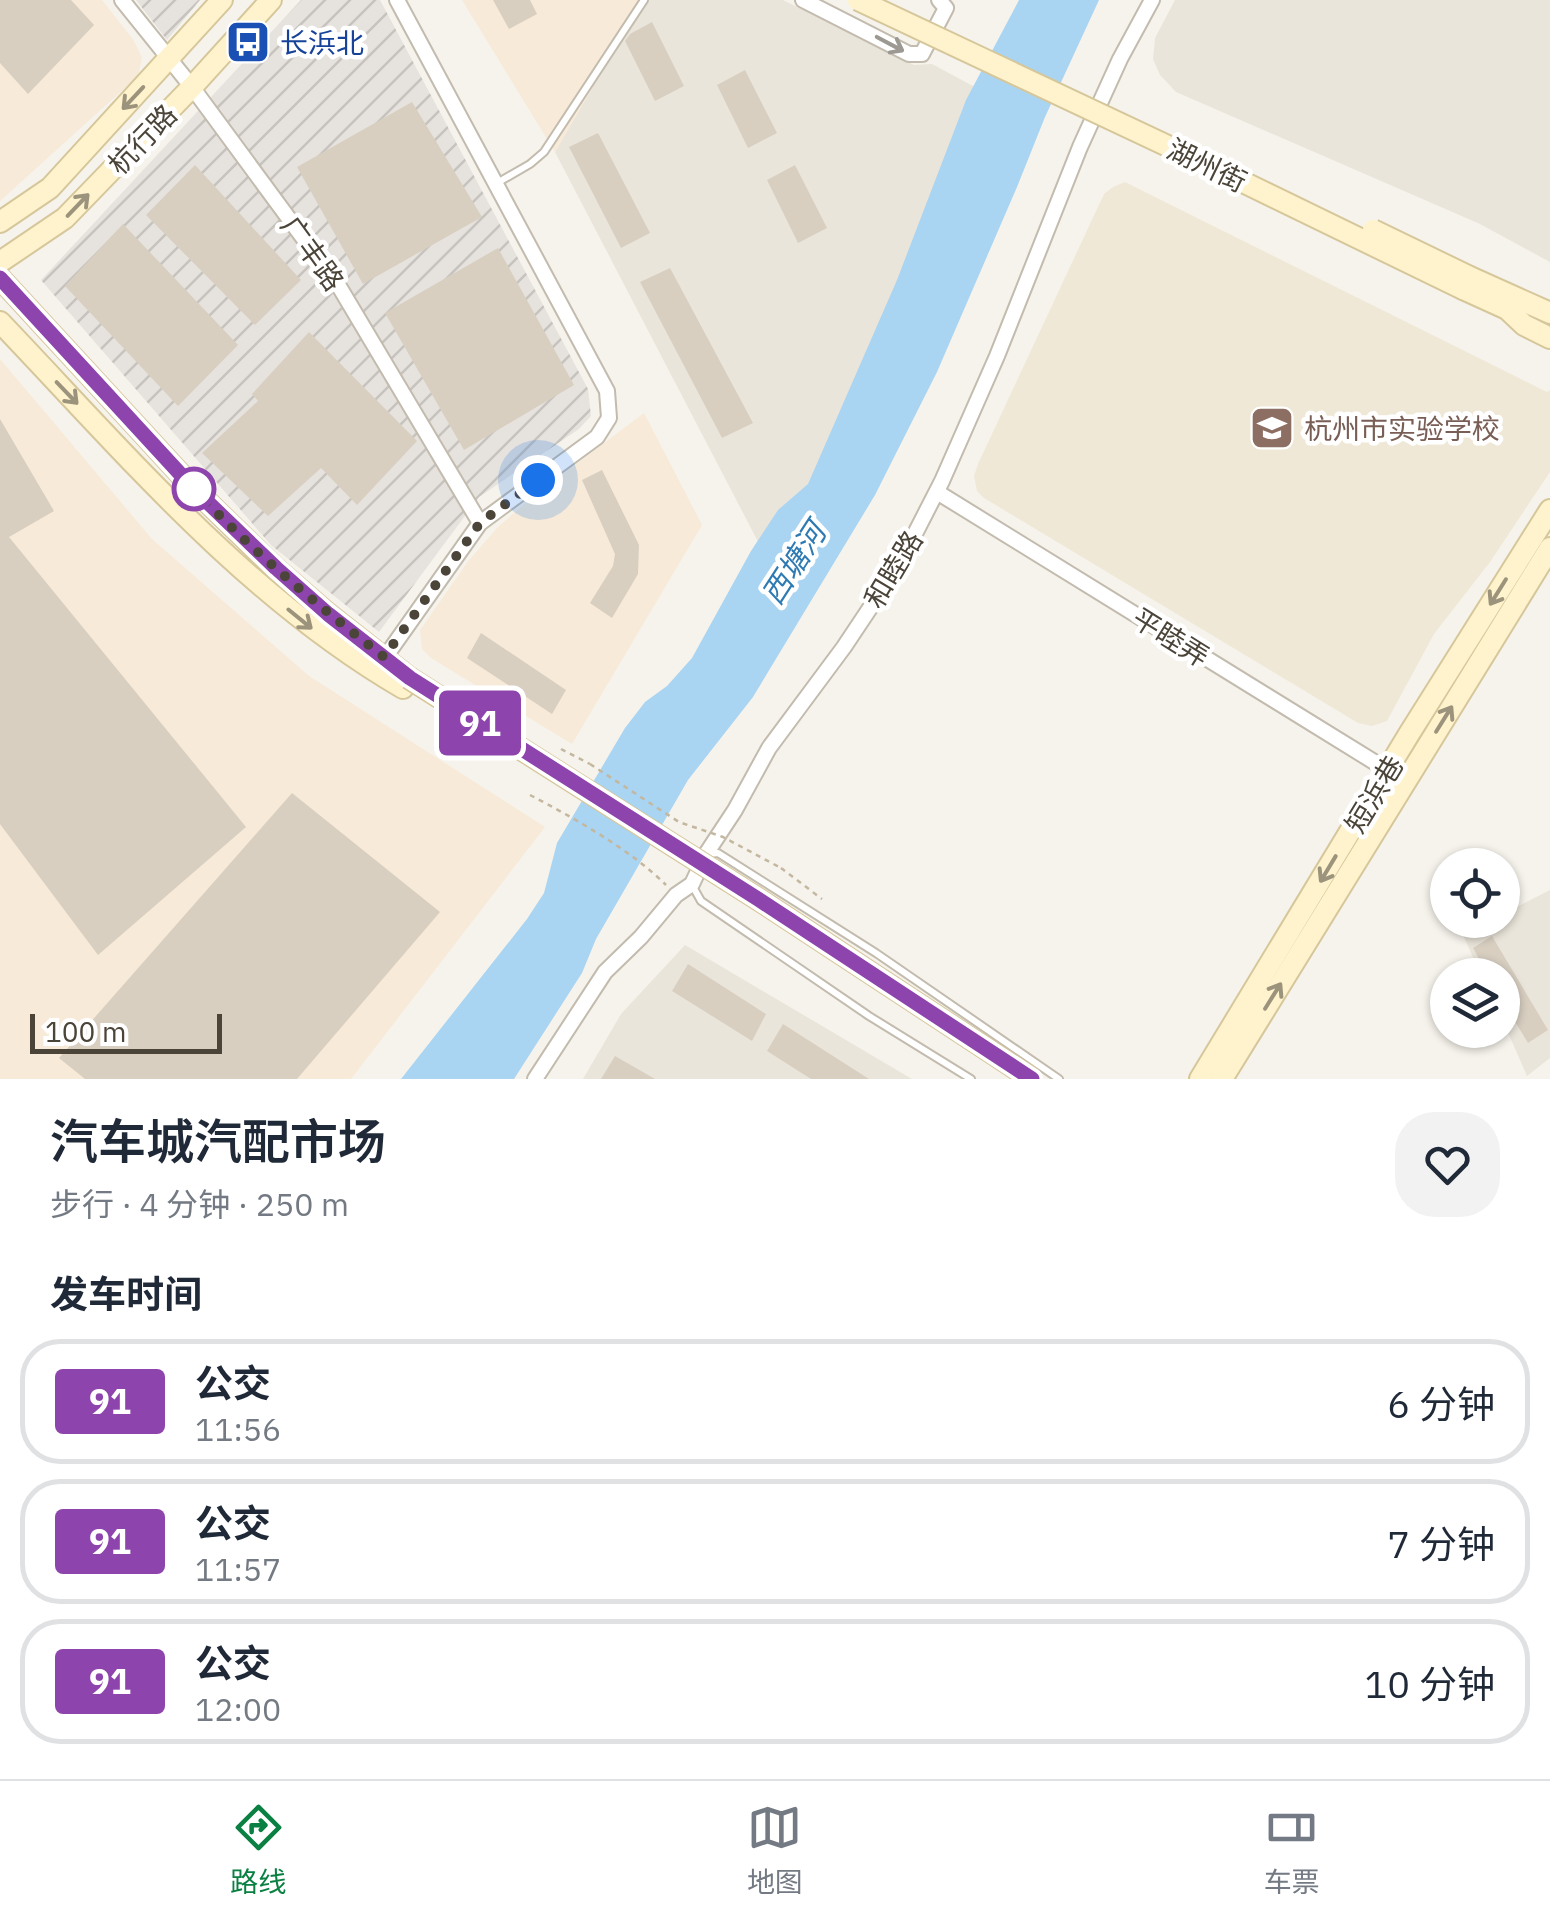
<!DOCTYPE html>
<html lang="zh">
<meta charset="utf-8">
<style>
:root{--surface:#fff;--page:#f2f2f3;--text:#1f2937;--muted:#747a83;--line:#e0e1e3;--accent:#0b8043}
body{margin:0;font-family:"IBM Plex Sans","Noto Sans SC",sans-serif;background:var(--page);color:var(--text);height:100vh;display:flex;flex-direction:column;font-size:38px;white-space:nowrap}
*{box-sizing:border-box;margin:0}
p{font-size:32px;color:var(--muted)}
.icon{flex:none;width:55px;height:55px;fill:none;stroke:currentColor;stroke-width:2;stroke-linecap:round;stroke-linejoin:round}
.map{position:relative;height:1079px;overflow:hidden}
.sheet{display:flex;flex-direction:column;background:var(--surface);flex:1}
.sheet>*{flex:none}
.badge{padding:0 20px;border-radius:8px;font-size:35px;line-height:65px}
.fabs{position:absolute;left:1430px;top:848px;display:grid;gap:20px}
.fabs a{display:grid;place-items:center;width:90px;height:90px;border-radius:50%;background:var(--surface);box-shadow:0 2px 8px #0004;font-size:50px}
.scale{position:absolute;left:30px;bottom:25px;width:192px;box-sizing:border-box;padding-left:10px;border:5px solid #4b4439;border-top:0;font-size:28px;line-height:35px;white-space:nowrap;color:#4b4439;-webkit-text-stroke:8px #fff;paint-order:stroke}
.you{position:absolute;width:50px;height:50px;margin:-25px;border:8px solid #fff;border-radius:50%;background:#1a73e8;box-shadow:0 0 0 15px #1a73e833}
.map>.badge{position:absolute;translate:-50% -50%;box-shadow:0 0 0 5px #fff}
h2{padding:0 50px;font-size:38px;line-height:90px}
.round{display:grid;place-items:center;flex:none;width:105px;height:105px;border-radius:40px;background:var(--page)}
.summary{display:flex;align-items:center;justify-content:space-between;height:170px;padding:0 50px}
h1{font-size:48px;font-weight:600;line-height:75px}
ul{padding:0;list-style:none}
li{display:flex;align-items:center;gap:30px;height:125px;margin:0 20px 15px;padding:0 30px;border:5px solid var(--line);border-radius:40px}
li div{flex:1}
li b{display:block;font-size:38px}
li em{font-style:normal}
li .badge{min-width:110px;font-weight:700;text-align:center}
.menu{display:flex;justify-content:space-around;align-items:center;height:140px;border-top:2px solid var(--line);background:var(--surface);font-size:28px;color:var(--muted)}
.menu a{display:grid;justify-items:center;gap:5px}
.menu .on{color:var(--accent)}
.map>svg:first-child{display:block}
.residential{fill:#eae5da}
.commercial{fill:#f7ead8}
.industrial{fill:url(#industrial-furrows)}
.education{fill:#efe8d6}
.water{fill:#a9d4f2}
.building{fill:#d8cfc1}
.lines{fill:none;stroke-linecap:round;stroke-linejoin:round}
.lane-casing{stroke:#c2bbae;stroke-width:10}
.street-casing{stroke:#c2bbae;stroke-width:18}
.secondary-casing{stroke:#d6c79b;stroke-width:24}
.path{stroke:#c4b79f;stroke-width:2.5;stroke-dasharray:5 5;stroke-linecap:butt}
.lane{stroke:#fff;stroke-width:6}
.street{stroke:#fff;stroke-width:14}
.secondary{stroke:#fff3cd;stroke-width:20}
.secondary-bridge-casing{stroke:#d6c79b;stroke-width:24;stroke-linecap:butt}
.path-bridge{stroke:#c4b79f;stroke-width:2.5;stroke-dasharray:5 5;stroke-linecap:butt}
.secondary-bridge{stroke:#fff3cd;stroke-width:20}
.oneway{stroke:#9c9892}
.oneway2{stroke:#9c937c}
.line-casing{stroke:#fff;stroke-width:22}
.line{stroke:#8e44ad;stroke-width:15}
.walk{stroke:#4b4439;stroke-width:10;stroke-dasharray:0 18}
.stop-dot{fill:#fff;stroke:#8e44ad;stroke-width:5}
.labels{text-anchor:middle;dominant-baseline:central;stroke-width:9;stroke-linejoin:round;paint-order:stroke}
.transit-label{font-size:28px;fill:#164399;stroke:#fff;text-anchor:start}
.street-label{font-size:28px;fill:#4b4439;stroke:#fff}
.education-label{font-size:28px;fill:#785e54;stroke:#fff;text-anchor:start}
.water-label{font-size:30px;font-style:italic;fill:#2e7ab2;stroke:#fff}
</style>
<div class="map">
<svg width="1550" height="1079" viewBox="0 0 1550 1079">
<defs>
<pattern id="industrial-furrows" width="10" height="10" patternUnits="userSpaceOnUse" patternTransform="scale(2.5)"><rect width="10" height="10" fill="#e6e2dd"/><path d="M-1 1l2-2M0 10L10 0M9 11l2-2" fill="none" stroke="#c7c3be"/></pattern>
</defs>
<rect width="100%" height="100%" fill="#f6f3ec"/>
<g class="residential">
<path d="M643 0H783L914 65 932 64 986 93 838 466 766 557 555 152Z"/>
<path d="M1175 0H1550V262L1480 224 1176 92 1160 75 1153 59 1155 38Z"/>
<path d="M1550 890V1058L1527 1076 1503 1021 1502 975H1481L1463 935 1491 920H1502L1503 914Z"/>
<path d="M685 945 912 1079H583L621 1014Z"/>
</g>
<g class="commercial">
<path d="M0 0H102L134 41 142 58 138 76 0 201Z"/>
<path d="M462 0H643L555 152Z"/>
<path d="M0 359 152 539 309 676 545 827 351 1079H0Z"/>
<path d="M644 413 702 525 572 744 431 658 422 649 420 630 469 560 498 527 530 499Z"/>
</g>
<g class="industrial">
<path d="M136 0H200L167 40Z"/>
<path d="M301 0H380L588 389 591 416 579 429 479 497 379 632 271 545 41 280Z"/>
</g>
<path class="education" d="M1125 182 1547 392 1550 390V472L1490 562 1434 634 1387 721 1372 726 1358 723 984 498 977 491 974 476 978 464 1104 194 1113 187Z"/>
<path class="water" d="M1019 0H1099L1045 117 1017 187 937 372 875 495 753 697 688 780 596 939 582 973 514 1079H401L527 919 544 893 557 843 625 728 645 702 667 686 692 658 751 551 778 510 808 484 897 280 966 100Z"/>
<g class="building">
<path d="M0 0H71L94 25 28 94 0 63Z"/>
<path d="M493 0H530L537 14 509 29Z"/>
<path d="M652 22 684 86 655 101 625 41 630 34Z"/>
<path d="M745 70 777 133 748 148 717 85Z"/>
<path d="M412 102 482 217 363 284 297 167Z"/>
<path d="M598 133 650 233 621 248 569 147Z"/>
<path d="M195 165 301 280 255 325 146 215Z"/>
<path d="M795 165 827 228 798 243 767 180Z"/>
<path d="M123 224 238 345 178 406 65 286Z"/>
<path d="M498 248 574 385 464 450 385 313Z"/>
<path d="M670 268 753 423 722 438 640 282Z"/>
<path d="M309 332 417 441 357 505 321 468 268 516 202 453 258 401 252 394Z"/>
<path d="M0 419 54 511 9 537 246 827 98 955 0 824Z"/>
<path d="M602 470 639 545 638 574 612 618 590 603 613 566 615 554 582 480Z"/>
<path d="M481 633 566 690 552 714 467 658Z"/>
<path d="M292 793 440 912 297 1079H85L59 1058Z"/>
<path d="M1492 936 1548 1030 1528 1043 1502 1000V975H1488L1473 948Z"/>
<path d="M688 964 766 1014 752 1041 672 991Z"/>
<path d="M783 1024 869 1079H811L767 1051Z"/>
<path d="M615 1056 655 1079H601Z"/>
</g>
<g class="lines">
<defs>
<g id="lane">
<path d="M497 183 530 164 544 152 644 0"/>
<path d="M709 854 718 853 876 953 1059 1079"/>
<path d="M692 885 701 901 869 1016 971 1079"/>
</g>
<g id="street">
<path d="M122 0 192 87 340 288 480 523"/>
<path d="M803 0 909 54H922L946 8 939 0"/>
<path d="M937 492 1405 781"/>
<path d="M381 663 480 523 597 437 609 418 607 391 397 0"/>
<path d="M535 1079 605 972 641 937 676 895 692 884 706 854 735 810 769 748 844 647 900 563 942 481 997 356 1080 147 1120 59 1152 0"/>
</g>
<g id="secondary">
<path d="M0 222 50 188 222 0"/>
<path d="M0 262 65 218 192 87 271 0"/>
<path d="M1470 277 1550 313"/>
<path d="M0 278 195 490 275 568 328 614 409 678"/>
<path d="M1463 289 1507 309 1524 325 1550 338"/>
<path d="M0 322C125 453 245 596 403 688"/>
<path d="M1200 1079 1409 734 1550 510"/>
<path d="M1222 1079 1550 548"/>
</g>
</defs>
<use href="#lane" class="lane-casing"/>
<use href="#street" class="street-casing"/>
<use href="#secondary" class="secondary-casing"/>
<g class="path">
<path d="M561 749 590 764"/>
<path d="M530 795C574 818 631 850 666 885"/>
<path d="M781 868 822 899"/>
</g>
<use href="#lane" class="lane"/>
<use href="#street" class="street"/>
<use href="#secondary" class="secondary"/>
<defs>
<g id="secondary-bridge">
<path d="M858 0 1208 165 1463 289"/>
<path d="M1373 230 1470 277"/>
<path d="M409 678 758 899 1032 1079"/>
</g>
</defs>
<use href="#secondary-bridge" class="secondary-bridge-casing"/>
<path class="path-bridge" d="M590 764 679 822 723 837 781 868"/>
<use href="#secondary-bridge" class="secondary-bridge"/>
</g>
<defs><path id="oneway-shaft" d="M-6 0H5M1.5-3L5.5 0L1.5 3" fill="none" stroke-width="1.6" stroke-linecap="round" stroke-linejoin="round" transform="scale(2.5)"/></defs>
<use class="oneway" href="#oneway-shaft" transform="translate(890 44) rotate(28)"/>
<g class="oneway2">
<use href="#oneway-shaft" transform="translate(133 98) rotate(133)"/>
<use href="#oneway-shaft" transform="translate(78 205) rotate(-46)"/>
<use href="#oneway-shaft" transform="translate(67 393) rotate(46)"/>
<use href="#oneway-shaft" transform="translate(1498 592) rotate(122)"/>
<use href="#oneway-shaft" transform="translate(300 619) rotate(39)"/>
<use href="#oneway-shaft" transform="translate(1444 719) rotate(-58)"/>
<use href="#oneway-shaft" transform="translate(1328 869) rotate(121)"/>
<use href="#oneway-shaft" transform="translate(1273 996) rotate(-58)"/>
</g>
<g class="lines">
<defs>
<path id="line" d="M0 278 195 490 276 568 328 614 410 678 758 899 1032 1079"/>
</defs>
<use href="#line" class="line-casing"/>
<use href="#line" class="line"/>
<path class="walk" d="M194 489C252 551 317 605 384 657L480 523 538 480"/>
</g>
<defs>
<symbol id="bus-square" viewBox="-11 -11 22 22"><rect x="-9" y="-9" width="18" height="18" rx="4" fill="#1a4fb4" stroke="#fff"/><path d="M-5-6H5V4H4V6H2V4H-2V6H-4V4H-5ZM-3.5-4V0h7V-4ZM-3.5 1.2v1.5H-2V1.2ZM2 1.2v1.5H3.5V1.2Z" fill="#fff"/></symbol>
<symbol id="school-square" viewBox="-11 -11 22 22"><rect x="-9" y="-9" width="18" height="18" rx="4" fill="#8d6e63" stroke="#fff"/><path d="M0-5L7-2L0 1L-7-2ZM-4 1L0 2.5L4 1V4Q0 6-4 4Z" fill="#fff"/></symbol>
</defs>
<g fill-rule="evenodd">
<use href="#bus-square" x="223" y="17" width="50" height="50"/>
<use href="#school-square" x="1247" y="403" width="50" height="50"/>
</g>
<circle class="stop-dot" cx="194" cy="489" r="20"/>
<g class="labels">
<g class="transit-label">
<text x="280" y="42">长浜北</text>
</g>
<g class="street-label">
<text transform="translate(142 139) rotate(-46)">杭行路</text>
<text transform="translate(1207 165) rotate(26)">湖州街</text>
<text transform="translate(313 253) rotate(54)">广丰路</text>
<text transform="translate(893 569) rotate(-59)">和睦路</text>
<text transform="translate(1171 637) rotate(32)">平睦弄</text>
<text transform="translate(1374 794) rotate(-59)">短浜巷</text>
</g>
<g class="education-label">
<text x="1304" y="428">杭州市实验学校</text>
</g>
<g class="water-label">
<text transform="translate(793 563) rotate(-57)">西塘河</text>
</g>
</g>
</svg>
<div class="fabs">
<a><svg class="icon" aria-label="locate" viewBox="0 0 24 24"><circle cx="12" cy="12" r="6"/><path d="M12 2v4M12 18v4M2 12h4M18 12h4"/></svg></a>
<a><svg class="icon" aria-label="layers" viewBox="0 0 24 24"><path d="M12 4l9 5-9 5-9-5zM3 14l9 5 9-5"/></svg></a>
</div>
<div class="scale">100 m</div>
<div class="you" style="left:538px;top:480px"></div>
<b class="badge" style="left:480px;top:723px;background:#8e44ad;color:#fff">91</b>
</div>
<section class="sheet">
<div class="summary"><div><h1>汽车城汽配市场</h1><p>步行 · 4 分钟 · 250 m</p></div><a class="round"><svg class="icon" aria-label="heart" viewBox="0 0 24 24"><path d="M12 20l-8-8c-3-5 5-10 8-4 3-6 11-1 8 4z"/></svg></a></div>
<h2>发车时间</h2>
<ul>
<li><span class="badge" style="background:#8e44ad;color:#fff">91</span><div><b>公交</b><p>11:56</p></div><em>6 分钟</em></li>
<li><span class="badge" style="background:#8e44ad;color:#fff">91</span><div><b>公交</b><p>11:57</p></div><em>7 分钟</em></li>
<li><span class="badge" style="background:#8e44ad;color:#fff">91</span><div><b>公交</b><p>12:00</p></div><em>10 分钟</em></li>
</ul>
</section>
<nav class="menu">
<a class="on"><svg class="icon" aria-label="directions" viewBox="0 0 24 24"><path d="M12 3l9 9-9 9-9-9zM9 14v-3h6M13 9l2 2-2 2"/></svg>路线</a>
<a><svg class="icon" aria-label="map" viewBox="0 0 24 24"><path d="M3 6l6-2 6 2 6-2v14l-6 2-6-2-6 2zM9 4v14M15 6v14"/></svg>地图</a>
<a><svg class="icon" aria-label="tickets" viewBox="0 0 24 24"><path d="M3 7h18v10H3zM15 7v10"/></svg>车票</a>
</nav>
